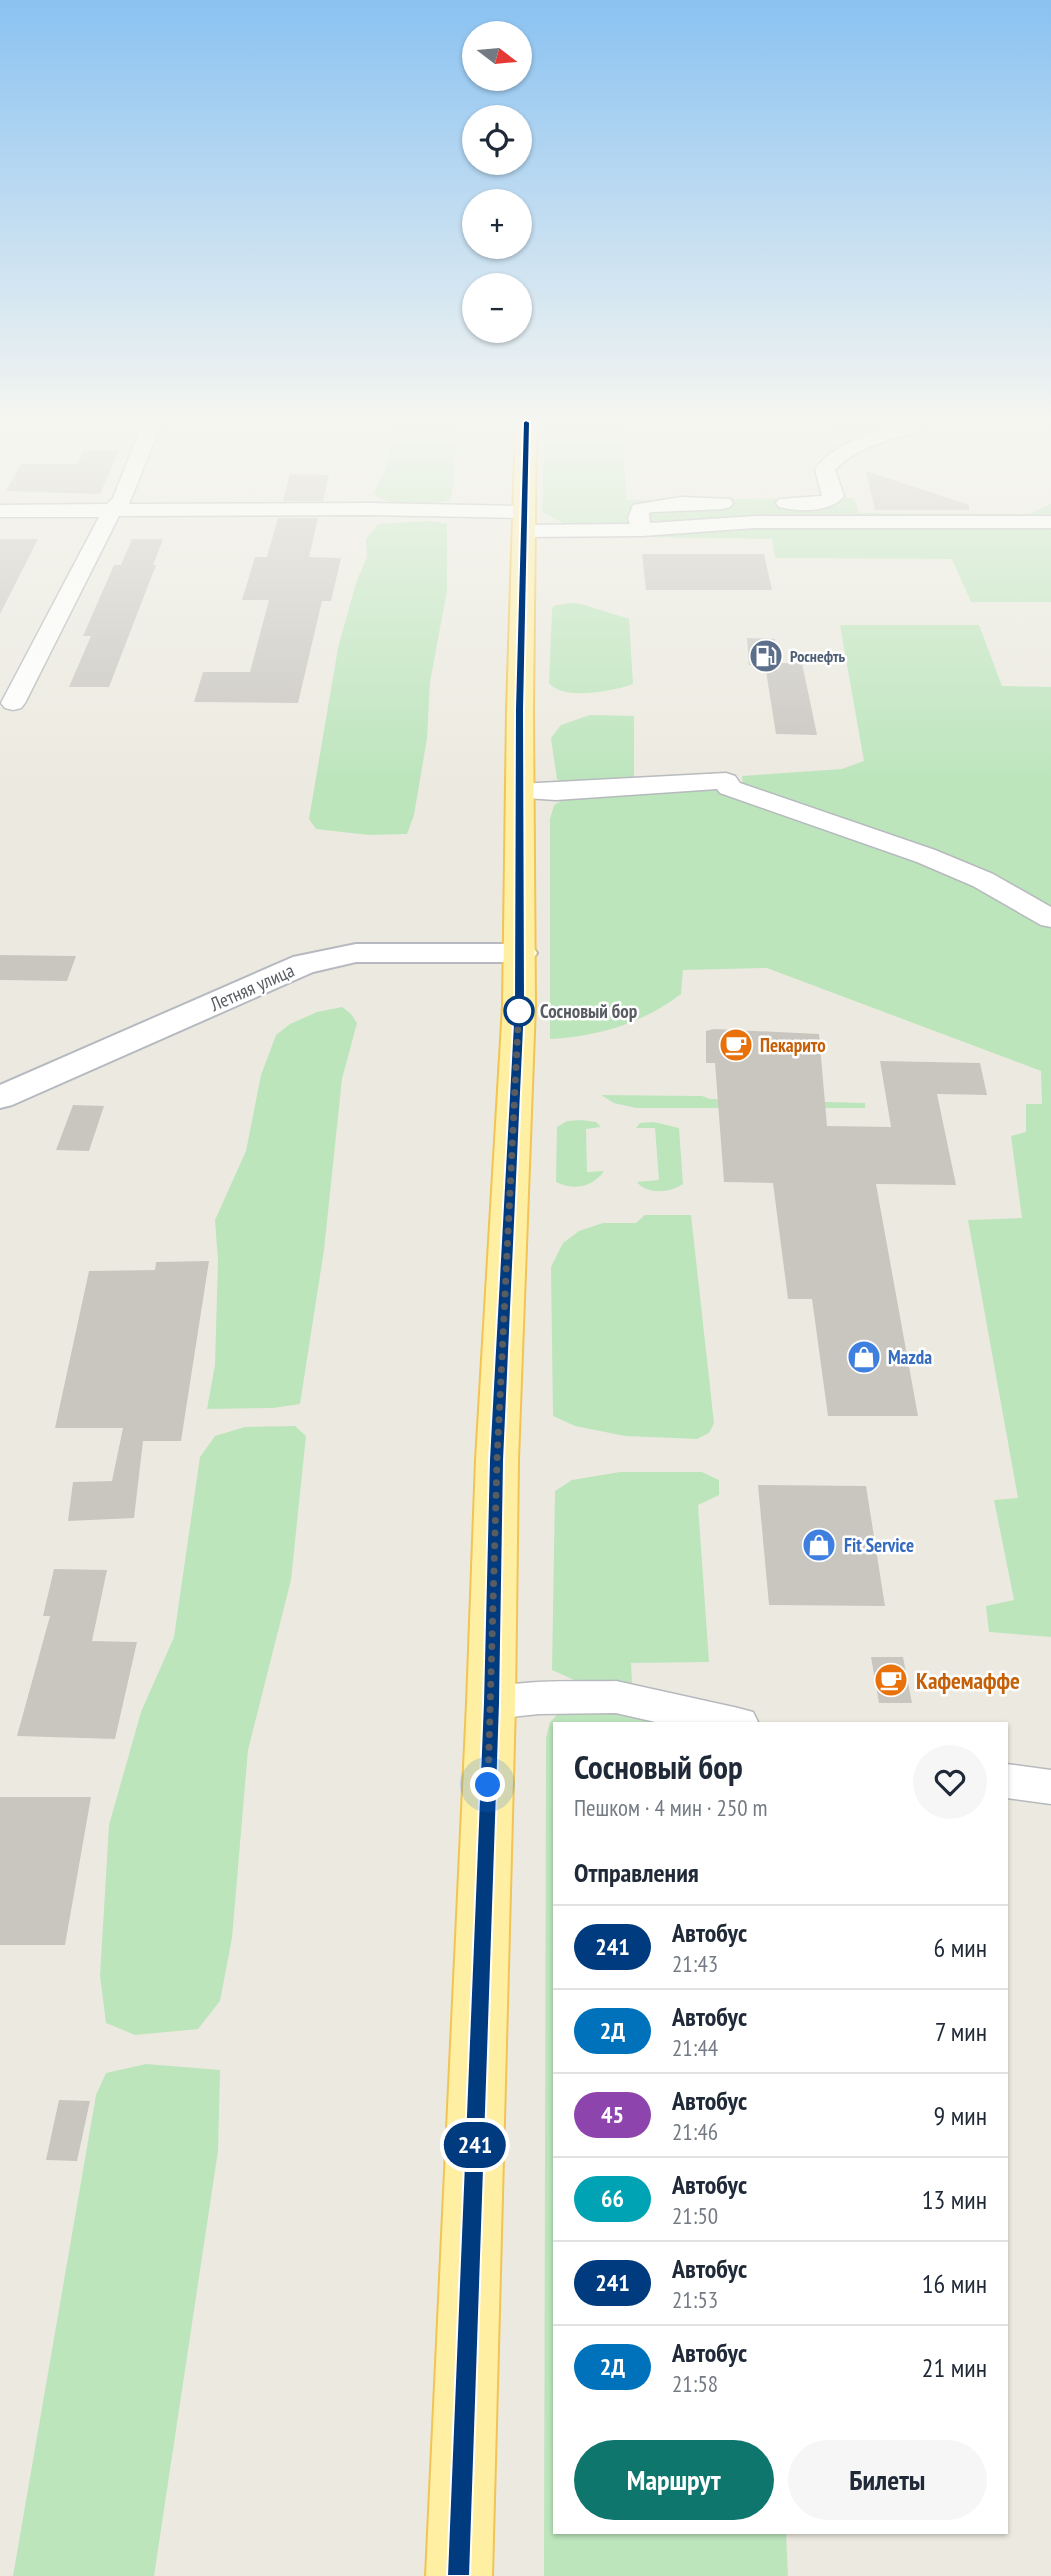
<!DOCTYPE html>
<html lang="ru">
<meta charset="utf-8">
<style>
:root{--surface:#fff;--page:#f6f6f7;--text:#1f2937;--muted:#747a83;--line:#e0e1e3;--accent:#0f766e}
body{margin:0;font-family:"PT Sans Narrow",sans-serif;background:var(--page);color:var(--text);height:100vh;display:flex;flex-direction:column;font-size:26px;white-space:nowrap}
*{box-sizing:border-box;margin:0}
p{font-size:23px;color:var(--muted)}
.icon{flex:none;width:38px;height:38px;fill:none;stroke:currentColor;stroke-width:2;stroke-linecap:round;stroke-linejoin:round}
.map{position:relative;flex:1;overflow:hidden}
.drawer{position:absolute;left:553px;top:1722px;width:455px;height:812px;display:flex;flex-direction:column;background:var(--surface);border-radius:0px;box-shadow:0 2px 5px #0004}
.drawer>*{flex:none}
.badge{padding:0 14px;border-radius:23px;font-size:24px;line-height:46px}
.needle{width:46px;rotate:106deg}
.controls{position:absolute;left:462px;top:21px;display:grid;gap:14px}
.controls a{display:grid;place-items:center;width:70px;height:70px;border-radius:50%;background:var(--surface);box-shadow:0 2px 5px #0004;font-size:35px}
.you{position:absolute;width:35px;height:35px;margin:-18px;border:5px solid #fff;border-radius:50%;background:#1a73e8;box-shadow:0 0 0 10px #1a73e833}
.map>.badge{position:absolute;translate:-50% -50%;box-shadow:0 0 0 4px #fff}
h2{padding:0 21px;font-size:26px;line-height:63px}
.round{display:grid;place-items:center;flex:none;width:74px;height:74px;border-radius:37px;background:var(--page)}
.head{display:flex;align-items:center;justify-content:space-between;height:119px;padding:0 21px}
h1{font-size:33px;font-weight:600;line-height:52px}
.button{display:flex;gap:14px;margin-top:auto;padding:14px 21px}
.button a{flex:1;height:80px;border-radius:42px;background:var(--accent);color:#fff;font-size:28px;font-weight:600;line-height:80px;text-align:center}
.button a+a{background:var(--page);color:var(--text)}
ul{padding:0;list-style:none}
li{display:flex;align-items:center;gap:21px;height:84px;padding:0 21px;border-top:2px solid var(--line)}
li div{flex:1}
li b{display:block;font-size:26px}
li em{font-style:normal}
li .badge{min-width:77px;font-weight:700;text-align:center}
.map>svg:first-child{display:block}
.green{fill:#bce5bc}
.building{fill:#c9c6c0}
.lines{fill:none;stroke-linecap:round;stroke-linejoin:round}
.street-casing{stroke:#b6b9bd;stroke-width:3}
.secondary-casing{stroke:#b6bac0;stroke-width:4}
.primary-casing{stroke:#f2c454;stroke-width:4}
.street{fill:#fff;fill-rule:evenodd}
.secondary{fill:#fff;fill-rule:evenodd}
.primary{fill:#ffefa3;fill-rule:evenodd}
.line{fill:#003b80;stroke:#fff;stroke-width:2}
.walk{stroke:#595d62;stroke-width:7;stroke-dasharray:0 12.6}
.stop-dot{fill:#fff;stroke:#003b80;stroke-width:3.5}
.labels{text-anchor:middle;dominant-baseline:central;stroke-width:5;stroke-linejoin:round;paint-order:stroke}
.far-service-label{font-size:16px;font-weight:bold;fill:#4e5e75;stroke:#fff;text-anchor:start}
.street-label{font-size:19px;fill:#595d62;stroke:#fff}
.stop-label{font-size:19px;font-weight:bold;fill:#595d62;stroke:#fff;text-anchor:start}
.food-label{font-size:19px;font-weight:bold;fill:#c56008;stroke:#fff;text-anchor:start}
.shop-label{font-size:19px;font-weight:bold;fill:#366cbe;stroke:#fff;text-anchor:start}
.near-food-label{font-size:23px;font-weight:bold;fill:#c56008;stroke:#fff;text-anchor:start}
</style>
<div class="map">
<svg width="1051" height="2576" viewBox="0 0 1051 2576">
<rect width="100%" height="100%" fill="#eceae0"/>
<g class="green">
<path d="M396 422H459L451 500C425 506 396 509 373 494L385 471Z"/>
<path d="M545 422H629L630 428 622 434 627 500 854 498 859 513 1029 514 1051 504V518L586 527 565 524 542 512Z"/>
<path d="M830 422H906L856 440 832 433Z"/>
<path d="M429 521 447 524V591L430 682 427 738 414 815 407 834 369 835 316 829 309 819 338 648 356 583 367 557 366 539 378 524Z"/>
<path d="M1051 524V602H971L952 559 775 558 772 539 585 536 760 525Z"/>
<path d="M569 603 581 604 629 619 633 684C614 691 563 701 549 683L552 611 553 606Z"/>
<path d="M840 625H979L1002 686 1051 687V912L743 784 742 776 842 769 864 761Z"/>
<path d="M590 715 634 716V781L564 783 557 779 551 738 561 725Z"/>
<path d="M702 788C769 800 833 828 896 853 949 874 1004 894 1051 928V1637L989 1632 986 1606 1014 1600 994 1500 1018 1498 968 1220 1022 1218 1011 1136 1026 1132V1104H1042L1041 1071 767 968 683 970 681 994C643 1023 597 1037 550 1039V819L554 805 570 796Z"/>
<path d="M342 1007 351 1014 357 1023 342 1079 324 1250 300 1404 273 1408 207 1409 215 1365 218 1261 215 1220 246 1151 261 1075 276 1035 290 1024 317 1012Z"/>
<path d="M601 1095 702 1096 710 1099 865 1103V1108H636L614 1103Z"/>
<path d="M582 1120 596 1122 601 1127 586 1129 587 1172 604 1171C593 1187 574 1191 556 1182L557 1127 567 1121Z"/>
<path d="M654 1122 679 1128 683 1184C670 1193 647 1195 637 1182L659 1180 655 1128H636L640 1123Z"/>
<path d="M645 1215H691L714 1423 709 1433 697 1439 625 1436 575 1426 553 1416 551 1267 563 1243 579 1231 603 1223H636Z"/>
<path d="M295 1426 306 1436 291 1580 248 1750 232 1938 220 2001 198 2029 135 2035 106 2023 100 1976 109 1825 141 1712 174 1637 200 1457 215 1436 245 1427Z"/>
<path d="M620 1472H702L719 1480V1495L698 1505 709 1662 631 1663 632 1683 583 1684 552 1670 555 1491 572 1480Z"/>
<path d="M620 1711 692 1724H555V2532H786L788 2576H544L546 1738 550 1722 558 1714Z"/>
<path d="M146 2064 220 2070 218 2151 154 2576H13L96 2095 106 2073Z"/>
</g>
<g class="building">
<path d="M83 450H119L100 494 6 491 21 464H78Z"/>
<path d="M866 471 969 505V510H875Z"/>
<path d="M290 474 329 475 323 501H283Z"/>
<path d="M278 518H318L309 557 341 558 331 601H322L298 703 194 702 203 672H250L269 600H242L255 557H267Z"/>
<path d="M0 539H38L0 614Z"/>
<path d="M132 539H163L153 565H156L109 687H69L91 636H83L114 565H121Z"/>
<path d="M642 554H764L772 590H646Z"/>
<path d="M747 638 775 639 777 663H802L817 735 776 734 765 665H749Z"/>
<path d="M0 955 76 956 67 981 0 980Z"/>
<path d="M714 1029 819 1034 827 1126 891 1127 880 1061 980 1063 987 1095 937 1094 956 1185 876 1184 918 1416H828L812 1299H788L773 1183 724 1182 715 1063H706V1031Z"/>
<path d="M73 1105 104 1106 89 1151 56 1150Z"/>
<path d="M209 1261 181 1441H143L134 1518 68 1521 73 1482 112 1481 123 1428H55L89 1271 155 1270 156 1262Z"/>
<path d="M758 1485 866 1486 885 1606 769 1605Z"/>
<path d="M54 1569 107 1570 92 1641 137 1642 115 1739 17 1736 50 1616H43Z"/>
<path d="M871 1657H903L912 1703H879Z"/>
<path d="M0 1797H91L65 1945H0Z"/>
<path d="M59 2100 90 2101 77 2161 46 2160Z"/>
</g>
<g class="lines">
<defs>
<g id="street">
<path d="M143 422H162L129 504 370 503 523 506 530 508 533 512 530 516 523 518 370 515 119 516 25 703 21 708 13 710 5 708 1 703 99 517H0V505L107 504 113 498Z"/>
<path d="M908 422H936L934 426C903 437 858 444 835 470L844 496C831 513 798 512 779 507L776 503 779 499 822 496 815 469C835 441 877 433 908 422Z"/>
<path d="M681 497 730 499 733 503 730 507 723 509 653 512 649 513 650 523 755 516H1051V528H755L642 536 523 537 516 535 513 531 516 527 523 525 630 524 628 518 633 505Z"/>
<path d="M726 773 735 776 740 783 935 850 993 874 1051 907V927L1041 925 973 886 917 862 720 793 717 789 556 800 510 797 506 792 510 787 519 784Z"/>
<path d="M616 1681 738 1708 753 1712 759 1724H664L616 1713 539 1714 491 1719 476 1714 470 1703 476 1692C520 1678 570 1682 616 1681Z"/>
<path d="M1006 1764 1051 1770V1804L1006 1798Z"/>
</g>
<path id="secondary" d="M356 944H521L532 946 537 953 532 960 521 962H356L313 972 12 1105 0 1108V1085L293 957Z"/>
<path id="primary" d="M516 422H536L533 710 535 1006 518 1460 515 1703 492 2576H426L467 1703 476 1460 503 1006 507 710Z"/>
</defs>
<use href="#street" class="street-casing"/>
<use href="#secondary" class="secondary-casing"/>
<use href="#primary" class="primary-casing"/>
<use href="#street" class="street"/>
<use href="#secondary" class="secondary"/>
<use href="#primary" class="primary"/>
</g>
<linearGradient id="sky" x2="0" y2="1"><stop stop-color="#8ac2f1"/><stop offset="0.54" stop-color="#f6f6f1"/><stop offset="1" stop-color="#f6f6f1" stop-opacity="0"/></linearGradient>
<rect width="1051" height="783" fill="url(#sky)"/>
<path class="line" d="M526 420 530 422 524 710 525 1006 504 1460 500 1703 470 2576H447L483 1703 489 1460 514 1006 515 710 523 422Z"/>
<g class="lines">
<path class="walk" d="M488 1785 497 1460 519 1006V1011"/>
</g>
<defs>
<symbol id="fuel-disc" viewBox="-11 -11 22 22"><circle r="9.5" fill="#5c6f8a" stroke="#fff"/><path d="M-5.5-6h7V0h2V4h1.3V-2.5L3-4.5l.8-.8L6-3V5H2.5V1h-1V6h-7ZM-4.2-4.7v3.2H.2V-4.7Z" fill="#fff"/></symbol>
<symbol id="cafe-disc" viewBox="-11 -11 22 22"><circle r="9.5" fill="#e8710a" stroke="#fff"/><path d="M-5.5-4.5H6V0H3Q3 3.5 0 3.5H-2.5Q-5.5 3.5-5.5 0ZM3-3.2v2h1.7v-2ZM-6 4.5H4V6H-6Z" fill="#fff"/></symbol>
<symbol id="shop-disc" viewBox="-11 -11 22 22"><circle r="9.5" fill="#3f7fe0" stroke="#fff"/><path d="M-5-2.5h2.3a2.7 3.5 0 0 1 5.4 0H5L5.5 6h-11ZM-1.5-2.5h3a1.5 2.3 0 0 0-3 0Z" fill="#fff"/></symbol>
</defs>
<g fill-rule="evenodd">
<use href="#fuel-disc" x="747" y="637" width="38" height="38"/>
<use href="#cafe-disc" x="717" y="1026" width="38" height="38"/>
<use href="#shop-disc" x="845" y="1338" width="38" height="38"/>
<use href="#shop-disc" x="800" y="1526" width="38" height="38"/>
<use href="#cafe-disc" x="872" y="1661" width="38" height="38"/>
</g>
<circle class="stop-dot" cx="519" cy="1011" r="14"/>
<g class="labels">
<g class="far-service-label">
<text x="790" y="656">Роснефть</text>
</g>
<g class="street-label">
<text transform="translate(252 987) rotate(-24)">Летняя улица</text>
</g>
<g class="stop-label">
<text x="540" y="1011">Сосновый бор</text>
</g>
<g class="food-label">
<text x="760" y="1045">Пекарито</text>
</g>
<g class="shop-label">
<text x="888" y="1357">Mazda</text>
<text x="844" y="1545">Fit Service</text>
</g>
<g class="near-food-label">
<text x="916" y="1680">Кафемаффе</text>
</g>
</g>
</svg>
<div class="controls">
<a><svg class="needle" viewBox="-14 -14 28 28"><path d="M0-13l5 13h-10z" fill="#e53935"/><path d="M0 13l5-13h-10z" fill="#747a83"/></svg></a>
<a><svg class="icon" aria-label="locate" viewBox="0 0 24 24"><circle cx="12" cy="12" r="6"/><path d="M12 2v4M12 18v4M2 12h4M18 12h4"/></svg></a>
<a>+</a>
<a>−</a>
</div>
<div class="you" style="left:488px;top:1785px"></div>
<b class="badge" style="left:475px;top:2145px;background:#003b80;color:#fff">241</b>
<section class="drawer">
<div class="head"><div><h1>Сосновый бор</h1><p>Пешком · 4 мин · 250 m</p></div><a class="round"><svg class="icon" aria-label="heart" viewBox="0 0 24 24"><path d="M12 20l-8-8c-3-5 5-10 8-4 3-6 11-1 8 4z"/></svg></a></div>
<h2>Отправления</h2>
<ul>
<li><span class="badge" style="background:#003b80;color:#fff">241</span><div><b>Автобус</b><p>21:43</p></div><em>6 мин</em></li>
<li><span class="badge" style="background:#0072bc;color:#fff">2Д</span><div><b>Автобус</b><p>21:44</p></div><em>7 мин</em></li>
<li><span class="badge" style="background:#8e44ad;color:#fff">45</span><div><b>Автобус</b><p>21:46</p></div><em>9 мин</em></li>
<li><span class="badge" style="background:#00a3b4;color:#fff">66</span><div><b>Автобус</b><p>21:50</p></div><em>13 мин</em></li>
<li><span class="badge" style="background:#003b80;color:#fff">241</span><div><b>Автобус</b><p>21:53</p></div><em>16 мин</em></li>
<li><span class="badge" style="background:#0072bc;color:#fff">2Д</span><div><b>Автобус</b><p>21:58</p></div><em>21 мин</em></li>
</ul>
<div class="button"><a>Маршрут</a><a>Билеты</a></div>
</section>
</div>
